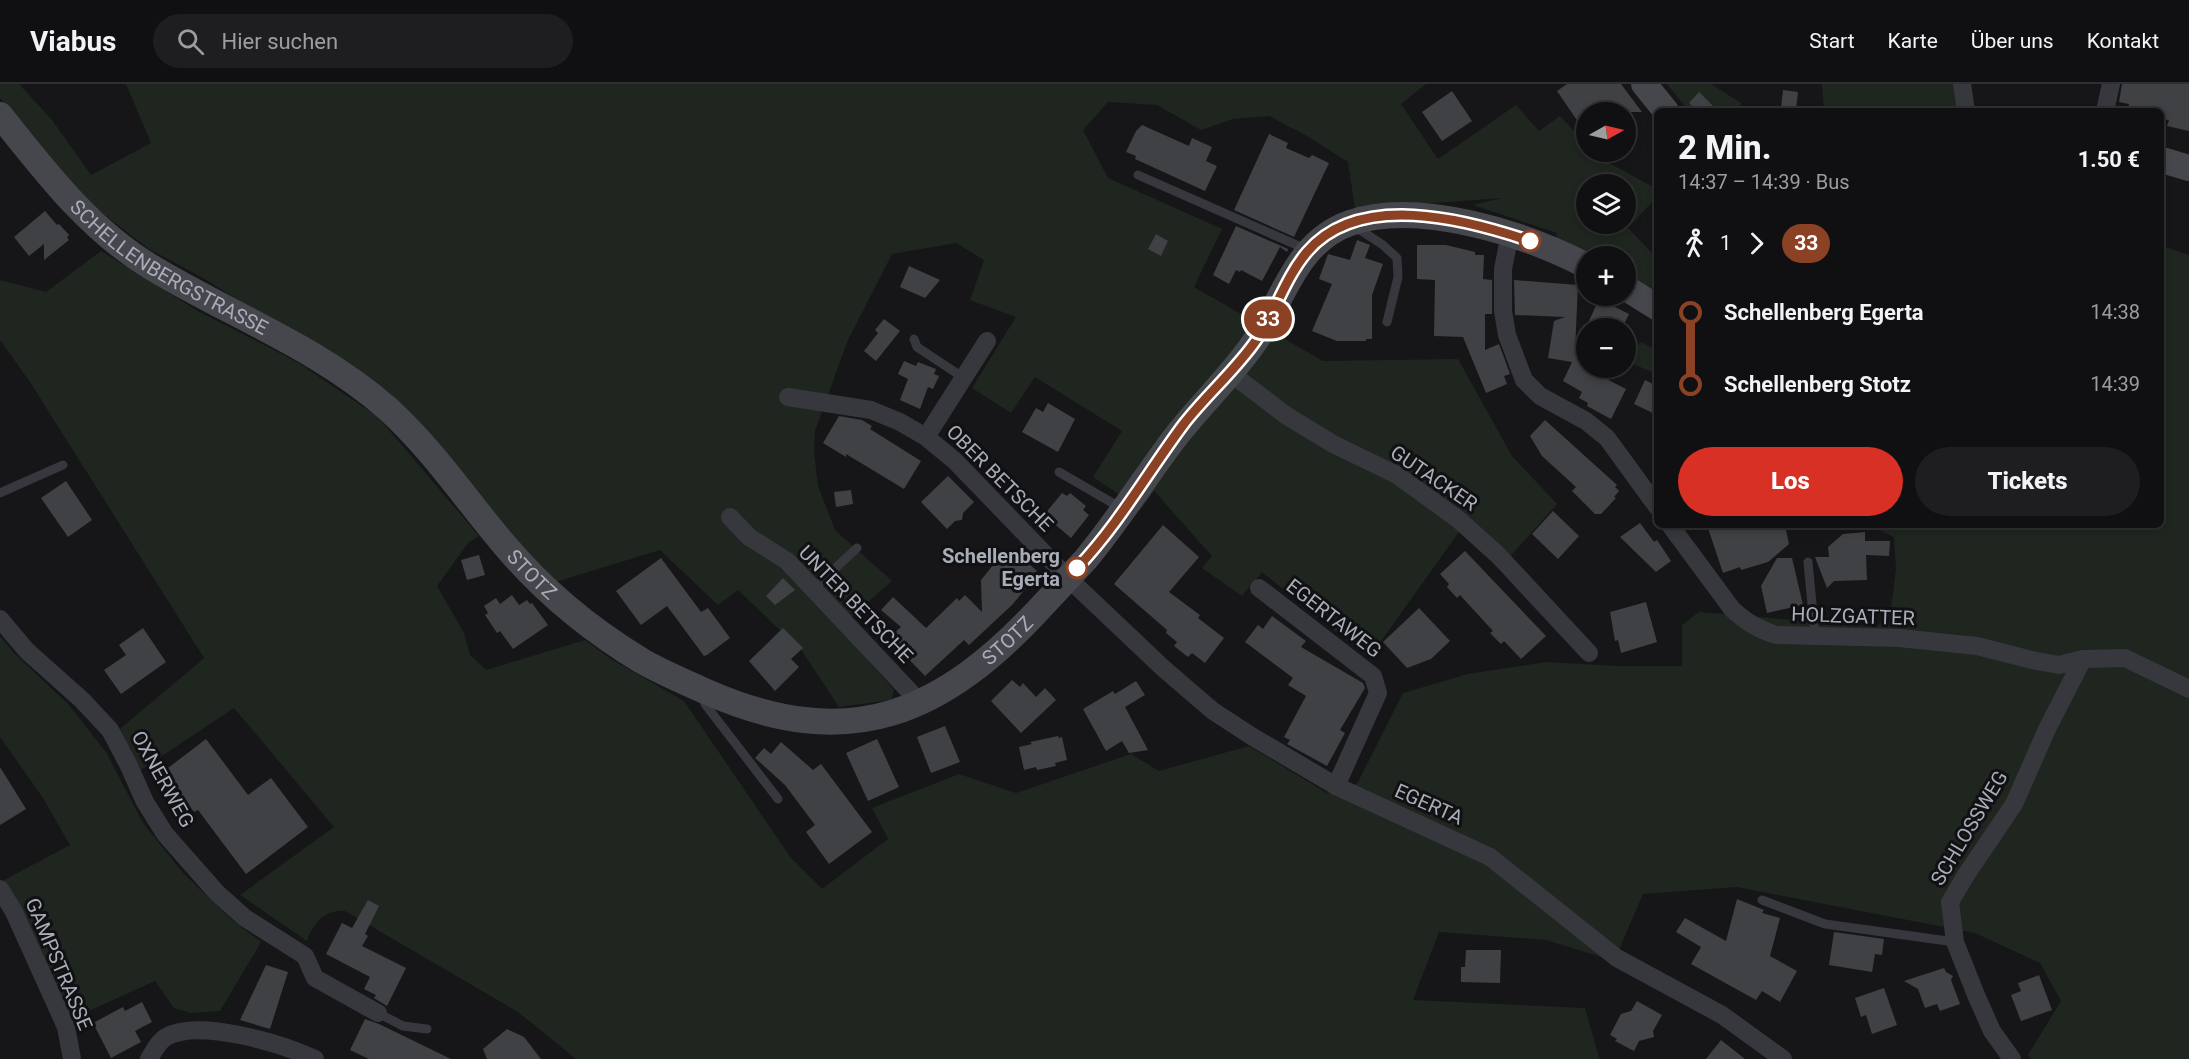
<!DOCTYPE html>
<html lang="de">
<meta charset="utf-8">
<style>
:root{--surface:#101012;--page:#1e1e20;--text:#f1f3f6;--muted:#9c9d9f;--line:#303032;--accent:#d93025}
body{margin:0;font-family:Roboto,sans-serif;background:var(--page);color:var(--text);height:100vh;display:flex;flex-direction:column;font-size:22px;white-space:nowrap}
*{box-sizing:border-box;margin:0}
p{font-size:20px;color:var(--muted)}
.icon{flex:none;width:33px;height:33px;fill:none;stroke:currentColor;stroke-width:2;stroke-linecap:round;stroke-linejoin:round}
.map{position:relative;flex:1;overflow:hidden}
.side{position:absolute;left:1654px;top:24px;width:510px;height:420px;display:flex;flex-direction:column;background:var(--surface);border-radius:9px;box-shadow:0 3px 9px #0003,0 0 0 2px var(--line)}
.side>*{flex:none}
.badge{padding:0 12px;border-radius:20px;font-size:21px;line-height:39px}
.needle{width:39px;rotate:82deg}
.fabs{position:absolute;left:1576px;top:18px;display:grid;gap:12px}
.fabs a{display:grid;place-items:center;width:60px;height:60px;border-radius:50%;background:var(--surface);box-shadow:0 3px 9px #0003,0 0 0 2px var(--line);font-size:30px}
.map>.badge{position:absolute;translate:-50% -50%;box-shadow:0 0 0 3px #fff}
.legs{display:flex;align-items:center;gap:9px;height:66px;padding:0 24px;font-size:20px}
.legs p{margin-inline-start:auto}
.summary{display:flex;align-items:center;justify-content:space-between;height:102px;padding:0 24px}
h1{font-size:33px;font-weight:800;line-height:45px}
.cta{display:flex;gap:12px;margin-top:auto;padding:12px 24px}
.cta a{flex:1;height:69px;border-radius:36px;background:var(--accent);color:#fff;font-size:24px;font-weight:800;line-height:69px;text-align:center}
.cta a+a{background:var(--page);color:var(--text)}
ul{padding:0 24px;list-style:none}
li{display:flex;align-items:center;gap:21px;height:72px;font-size:22px}
li i{display:grid;place-items:center;width:9px;height:100%;margin:0 8px;background:currentColor}
li i::after{content:'';width:15px;height:15px;margin:-8px;border:4px solid;border-radius:50%;background:var(--surface)}
li p{margin-inline-start:auto}
li:first-child i{background:linear-gradient(#0000 50%,currentColor 0)}
li:last-child i{background:linear-gradient(currentColor 50%,#0000 0)}
header{display:flex;align-items:center;gap:36px;box-sizing:border-box;height:84px;padding:0 30px;background:var(--surface);border-bottom:2px solid var(--line)}
header strong{font-size:28px}
nav{display:flex;gap:33px;margin-inline-start:auto;font-size:21px}
.search{width:420px;height:54px;background:var(--page);display:flex;align-items:center;gap:15px;box-sizing:border-box;padding:0 21px;border-radius:33px;color:var(--muted);font-size:22px}
.map>svg:first-child{display:block}
.green{fill:#1e261f;fill-rule:evenodd}
.building{fill:#404145}
.lines{fill:none;stroke-linecap:round;stroke-linejoin:round}
.lane{stroke:#37383d;stroke-width:9}
.street{stroke:#37383d;stroke-width:18}
.secondary{stroke:#45474d;stroke-width:26}
.line-1-casing{stroke:#fff;stroke-width:14}
.line-1{stroke:#8b4123;stroke-width:9}
.stop-1-dot{fill:#fff;stroke:#8b4123;stroke-width:3}
.labels{text-anchor:middle;dominant-baseline:central;stroke-width:6;stroke-linejoin:round;paint-order:stroke}
.street-label{font-size:20px;fill:#a8adb8;stroke:#111113}
.stop-label{font-size:20px;font-weight:bold;fill:#a8adb8;stroke:#111113;text-anchor:end}
</style>
<header>
<strong>Viabus</strong>
<div class="search"><svg class="icon" aria-label="search" viewBox="0 0 24 24"><circle cx="10" cy="10" r="6"/><path d="M15 15l6 6"/></svg>Hier suchen</div>
<nav><a>Start</a><a>Karte</a><a>Über uns</a><a>Kontakt</a></nav>
</header>
<div class="map">
<svg width="2189" height="975" viewBox="0 0 2189 975">
<rect width="100%" height="100%" fill="#161618"/>
<g class="green">
<path d="M0 0H19L52 36 91 91 151 59 126 0H1426L1401 20 1438 75 1516 21 1539 47 1560 32 1587 61V68H1593L1596 72 1657 105V113L1628 144 1657 174V208L1626 190V172H1596L1556 154 1557 149 1473 121 1502 114 1379 123 1356 131 1348 78 1307 52 1269 32 1233 35 1201 46 1157 21 1108 18 1083 46 1108 94 1222 145 1194 203 1323 277 1458 275 1512 372 1557 420 1499 485 1459 448 1369 574 1262 488 1242 512 1202 484 1212 472 1154 407 1141 425 1093 393 1122 347 1035 293 1011 329 972 304 1016 233 970 216 984 176 956 159 892 170 847 258 815 347 814 368 818 402 835 446 892 497 839 544 894 606 891 616 839 623 802 567 738 506 718 521 660 466 552 499 500 439 435 355 376 300 293 251 205 195 149 165 84 115 0 14ZM1587 100H1626V140H1587Z"/>
<path d="M1667 0H1711L1741 19 1739 27H1689Z"/>
<path d="M1822 0H1955L1959 27H1824Z"/>
<path d="M2162 162 2189 171V975H2031L2028 971 2061 917 2040 879 1975 849 1737 803 1643 810 1614 877 1546 856 1439 848 1413 916 1585 924 1599 973 1602 975H576L518 928 345 827C326 825 312 840 307 857L240 811 334 743 234 624 141 686 119 646 204 574 30 298 0 256V196L46 208 101 167 198 227 299 279 378 333 479 452 468 459 437 502 464 549 470 571 486 586 585 556 611 575 684 617 791 774 822 805 888 755 872 724 959 690 1016 709 1131 670 1159 687 1249 662 1327 709 1357 700 1403 609 1468 590 1546 578 1617 582H1682V541L1699 528 1877 543 1891 524 1896 485 1894 453 1868 441H2162Z"/>
<path d="M1641 258 1657 266V290L1626 277V273Z"/>
<path d="M0 552 14 569 68 620 106 668 143 739 183 789 231 835 261 858 220 927 191 929 174 924 155 897 71 935 4 796 70 761 43 714 0 653Z"/>
</g>
<g class="building">
<path d="M1567 0H1621L1642 28H1587V51L1557 7Z"/>
<path d="M2122 0H2189V47L2167 42 2169 36 2162 35V27H2128L2129 20 2119 18Z"/>
<path d="M1783 6 1798 8 1796 25 1781 24Z"/>
<path d="M1452 7 1472 37 1442 57 1422 28Z"/>
<path d="M1699 8 1718 27H1697L1689 19Z"/>
<path d="M1142 41 1189 62 1192 54 1212 63 1206 77 1217 82 1205 107 1135 75 1136 72 1126 68 1136 47Z"/>
<path d="M1269 50 1288 59 1286 64 1309 74 1312 71 1329 79 1294 153 1234 126Z"/>
<path d="M45 127 57 141 59 140 69 151 67 153 69 156 44 176V160L29 172 14 153Z"/>
<path d="M1236 142 1288 165 1287 168 1280 163 1262 197 1241 186 1240 188 1236 186 1229 200 1213 191Z"/>
<path d="M1156 150 1168 157 1161 172 1148 165Z"/>
<path d="M1357 156 1370 161 1365 174 1383 180 1372 211V255H1366V257H1337L1312 247 1332 200 1319 195 1328 170 1350 176Z"/>
<path d="M1417 161H1446L1475 168V171H1484L1483 195 1492 196V230H1485V266L1499 260 1510 290 1504 292 1507 300 1486 309 1463 253 1434 252 1435 196 1417 195Z"/>
<path d="M909 182 940 196 925 214 900 203Z"/>
<path d="M1514 196 1578 201 1575 266 1587 241V285L1626 305 1611 335 1587 322 1588 319 1579 314 1582 308 1563 297 1572 278 1548 274 1554 237 1565 233 1515 231Z"/>
<path d="M1599 215 1629 230 1622 244H1604L1589 237Z"/>
<path d="M884 235 900 247 876 277 864 267 878 249 875 246Z"/>
<path d="M904 277 916 282 918 278 936 285 934 290 939 292 933 305 928 303 920 325 900 316 908 295 898 290Z"/>
<path d="M1645 296 1657 302V331L1634 320Z"/>
<path d="M1048 319 1075 335 1058 368 1022 348 1036 324 1043 328Z"/>
<path d="M839 332 862 336 872 342 870 345 921 377 904 405 846 370V373L823 359Z"/>
<path d="M1545 336 1617 401 1615 403 1619 407 1614 413 1616 414 1601 430H1595L1572 407 1576 403 1542 372 1530 352Z"/>
<path d="M948 392 974 418 963 429 962 436 955 437 947 445 921 418Z"/>
<path d="M66 397 92 436 68 453 41 414Z"/>
<path d="M851 406 853 420 836 423 834 408Z"/>
<path d="M1062 409 1067 412 1070 409 1086 422 1083 426 1089 431 1071 454 1044 431Z"/>
<path d="M1553 427 1579 452 1558 475 1532 450Z"/>
<path d="M1640 439 1654 458 1657 456 1671 477 1656 488 1620 453Z"/>
<path d="M1163 441 1199 473 1169 508 1200 531 1198 534 1224 554 1205 579 1192 569 1188 573 1174 562 1177 558 1166 549 1167 546 1114 500Z"/>
<path d="M1707 441H1785L1789 460 1768 478 1741 486 1740 483 1723 489Z"/>
<path d="M1865 448V457H1890L1889 472 1866 471 1867 496 1834 497 1827 504 1815 473H1829L1828 463 1843 450Z"/>
<path d="M1012 465 1037 487 1029 497 1031 498 1012 521 969 561 964 556 925 592 895 561 898 559 891 552 901 543 881 526 893 513 926 544 957 514 959 517 965 511 982 528 981 496 998 475 1001 478Z"/>
<path d="M1465 467 1546 552 1521 575 1504 557 1501 560 1490 549 1493 547 1460 511 1457 514 1447 503 1449 500 1440 490Z"/>
<path d="M479 471 485 491 467 496 461 476Z"/>
<path d="M661 474 701 528 708 524 730 554 707 571 704 572 667 522 641 541 616 507Z"/>
<path d="M1777 474H1792L1803 521 1767 529 1761 502Z"/>
<path d="M783 494 795 506 775 521 766 512Z"/>
<path d="M512 511 519 521 527 516 530 520 532 519 548 541 513 565 500 547 497 549 485 531 488 529 484 522 496 514 500 520Z"/>
<path d="M1646 518 1657 558 1621 569 1618 556 1615 557 1610 528Z"/>
<path d="M1419 524 1450 557 1431 575 1407 584 1383 558Z"/>
<path d="M1272 532 1306 557 1301 563 1363 599 1365 604 1340 646 1345 649 1327 682 1287 660 1290 656 1284 653 1306 612 1288 601 1293 594 1245 558 1258 541 1263 545Z"/>
<path d="M143 544 166 578 121 610 104 586 126 571 119 561Z"/>
<path d="M783 544 803 564 791 575 799 583 775 607 749 577Z"/>
<path d="M1012 596 1020 603 1023 599 1036 613 1045 604 1056 616 1021 649 991 617Z"/>
<path d="M1136 597 1145 611 1125 623 1148 666 1129 669 1122 657 1106 667 1083 625 1113 607 1115 610Z"/>
<path d="M945 642 960 678 931 689 917 653Z"/>
<path d="M1058 652 1059 654 1062 653 1067 676 1055 679 1056 682 1037 686 1036 683 1024 686 1019 663 1032 660 1030 658Z"/>
<path d="M206 655 248 711 271 694 308 743 246 790 198 726 194 728 164 687Z"/>
<path d="M877 655 899 703 868 717 846 669Z"/>
<path d="M781 658 813 686 821 680 872 748 829 780 806 748 815 741 785 701 755 674 764 664 771 670Z"/>
<path d="M0 683 26 725 0 741Z"/>
<path d="M1737 815 1764 826 1762 829 1780 834 1770 872 1797 887 1780 918 1762 907 1756 916 1691 880 1701 863 1676 848 1685 834 1726 857Z"/>
<path d="M368 816 379 822 365 850 368 852 362 862 406 884 387 922 374 914 376 911 364 905 370 893 326 870 342 839 352 844Z"/>
<path d="M1834 848 1884 855 1882 871 1875 870 1872 888 1829 881Z"/>
<path d="M1466 866H1501L1500 899 1461 898V883H1465Z"/>
<path d="M266 881 288 888 270 945 240 936Z"/>
<path d="M1944 884 1946 888 1953 892 1951 896 1960 920 1940 927 1937 920 1925 924 1918 905 1904 897Z"/>
<path d="M2039 891 2052 926 2021 937 2011 911 2021 907 2018 899Z"/>
<path d="M1884 904 1897 941 1872 950 1866 931 1861 933 1855 914Z"/>
<path d="M1637 917 1662 931 1653 947 1654 953 1639 957 1634 967 1615 957 1617 955 1610 951 1621 930 1631 927Z"/>
<path d="M142 918 152 938 135 947 141 958 111 974 93 939 123 923 125 927Z"/>
<path d="M365 935 379 940 451 975H369L350 966Z"/>
<path d="M507 945 524 953 541 975H487L483 965Z"/>
<path d="M1721 956 1745 975H1706Z"/>
</g>
<g class="lines">
<g class="lane">
<path d="M1138 91 1308 166"/>
<path d="M1354 142 1383 161 1397 174 1398 193 1387 238"/>
<path d="M914 255 917 263 964 294"/>
<path d="M1059 388 1121 424"/>
<path d="M0 409 63 381"/>
<path d="M1808 478 1815 552"/>
<path d="M814 504 857 464"/>
<path d="M703 611 705 620 778 715"/>
<path d="M1762 816 1825 840 1955 858"/>
<path d="M378 929 403 942 427 945"/>
</g>
<g class="street">
<path d="M1962 0 1966 27"/>
<path d="M2105 27 2111 0"/>
<path d="M1510 150 1503 185V227L1507 251 1524 296 1540 312 1586 337 1607 354 1658 424"/>
<path d="M1229 288 1287 332 1333 360 1397 391 1459 436 1498 471 1589 569"/>
<path d="M788 313 871 326 900 338 926 353 955 377 1068 494 1163 584 1213 627 1253 653 1336 702 1490 773 1617 874 1722 931 1783 975"/>
<path d="M926 353 987 257"/>
<path d="M730 433 749 453 787 477 913 611 918 620"/>
<path d="M1670 441 1732 525C1746 538 1758 545 1776 551L1899 554 1977 562 2032 576 2059 581 2083 575 2125 574 2189 605"/>
<path d="M1259 504 1373 592 1378 609 1336 702"/>
<path d="M0 535 27 567 82 616 110 646 129 682 145 718 165 750 217 809 245 834 305 872 315 894 378 929"/>
<path d="M0 805 14 828 66 943 72 975"/>
<path d="M149 975C153 968 158 958 166 953 199 934 283 960 315 975"/>
<path d="M2012 975 1992 947 1976 911 1955 858 1950 818 1966 791 2014 720 2047 645 2083 575"/>
</g>
<g class="secondary">
<path d="M1644 0 1666 27"/>
<path id="s1" d="M0 31C45 87 88 145 151 183 230 231 318 263 388 325 432 365 464 413 502 458 541 505 589 545 642 577 663 589 685 598 707 608 851 671 943 630 1044 520 1058 505 1072 490 1086 475 1114 441 1139 403 1165 367 1192 328 1229 296 1256 256 1284 214 1296 158 1350 139 1418 115 1526 150 1587 182"/>
<path d="M2162 76 2189 84"/>
<path d="M1626 204 1658 224"/>
</g>
</g>
<g class="lines">
<defs>
<path id="line-1" d="M1077 484C1118 441 1148 388 1183 341 1206 311 1236 286 1257 255 1276 227 1285 194 1307 168 1359 107 1465 135 1530 157"/>
</defs>
<use href="#line-1" class="line-1-casing"/>
<use href="#line-1" class="line-1"/>
</g>
<g class="stop-1-dot">
<circle cx="1530" cy="157" r="10"/>
<circle cx="1077" cy="484" r="10"/>
</g>
<g class="labels">
<g class="street-label">
<text stroke="none"><textPath href="#s1" startOffset="231">SCHELLENBERGSTRASSE</textPath></text>
<text transform="translate(1000 394) rotate(45)">OBER BETSCHE</text>
<text transform="translate(1434 394) rotate(34)">GUTACKER</text>
<text stroke="none"><textPath href="#s1" startOffset="712">STOTZ</textPath></text>
<text transform="translate(856 520) rotate(46)">UNTER BETSCHE</text>
<text transform="translate(1853 532) rotate(2)">HOLZGATTER</text>
<text transform="translate(1334 534) rotate(38)">EGERTAWEG</text>
<text stroke="none"><textPath href="#s1" startOffset="1252">STOTZ</textPath></text>
<text transform="translate(163 695) rotate(61)">OXNERWEG</text>
<text transform="translate(1429 720) rotate(24)">EGERTA</text>
<text transform="translate(1969 744) rotate(-59)">SCHLOSSWEG</text>
<text transform="translate(59 880) rotate(67)">GAMPSTRASSE</text>
</g>
<g class="stop-label">
<text x="1060" y="472">Schellenberg<tspan x="1060" dy="23">Egerta</tspan></text>
</g>
</g>
</svg>
<div class="fabs">
<a><svg class="needle" viewBox="-14 -14 28 28"><path d="M0-13l5 13h-10z" fill="#e53935"/><path d="M0 13l5-13h-10z" fill="#9c9d9f"/></svg></a>
<a><svg class="icon" aria-label="layers" viewBox="0 0 24 24"><path d="M12 4l9 5-9 5-9-5zM3 14l9 5 9-5"/></svg></a>
<a>+</a>
<a>−</a>
</div>
<b class="badge" style="left:1268px;top:235px;background:#8b4123;color:#fff">33</b>
<section class="side">
<div class="summary"><div><h1>2 Min.</h1><p>14:37 – 14:39 · Bus</p></div><b>1.50 €</b></div>
<div class="legs"><svg class="icon" aria-label="walk" viewBox="0 0 24 24"><circle cx="13" cy="4" r="2"/><path d="M13 8l-2 6 4 7M11 14l-3 7M7 12l3-4h3l4 4"/></svg>1<svg class="icon" aria-label="forward" viewBox="0 0 24 24"><path d="M9 5l7 7-7 7"/></svg><b class="badge" style="background:#8b4123;color:#fff">33</b></div>
<ul>
<li><i style="color:#8b4123"></i><b>Schellenberg Egerta</b><p>14:38</p></li>
<li><i style="color:#8b4123"></i><b>Schellenberg Stotz</b><p>14:39</p></li>
</ul>
<div class="cta"><a>Los</a><a>Tickets</a></div>
</section>
</div>
